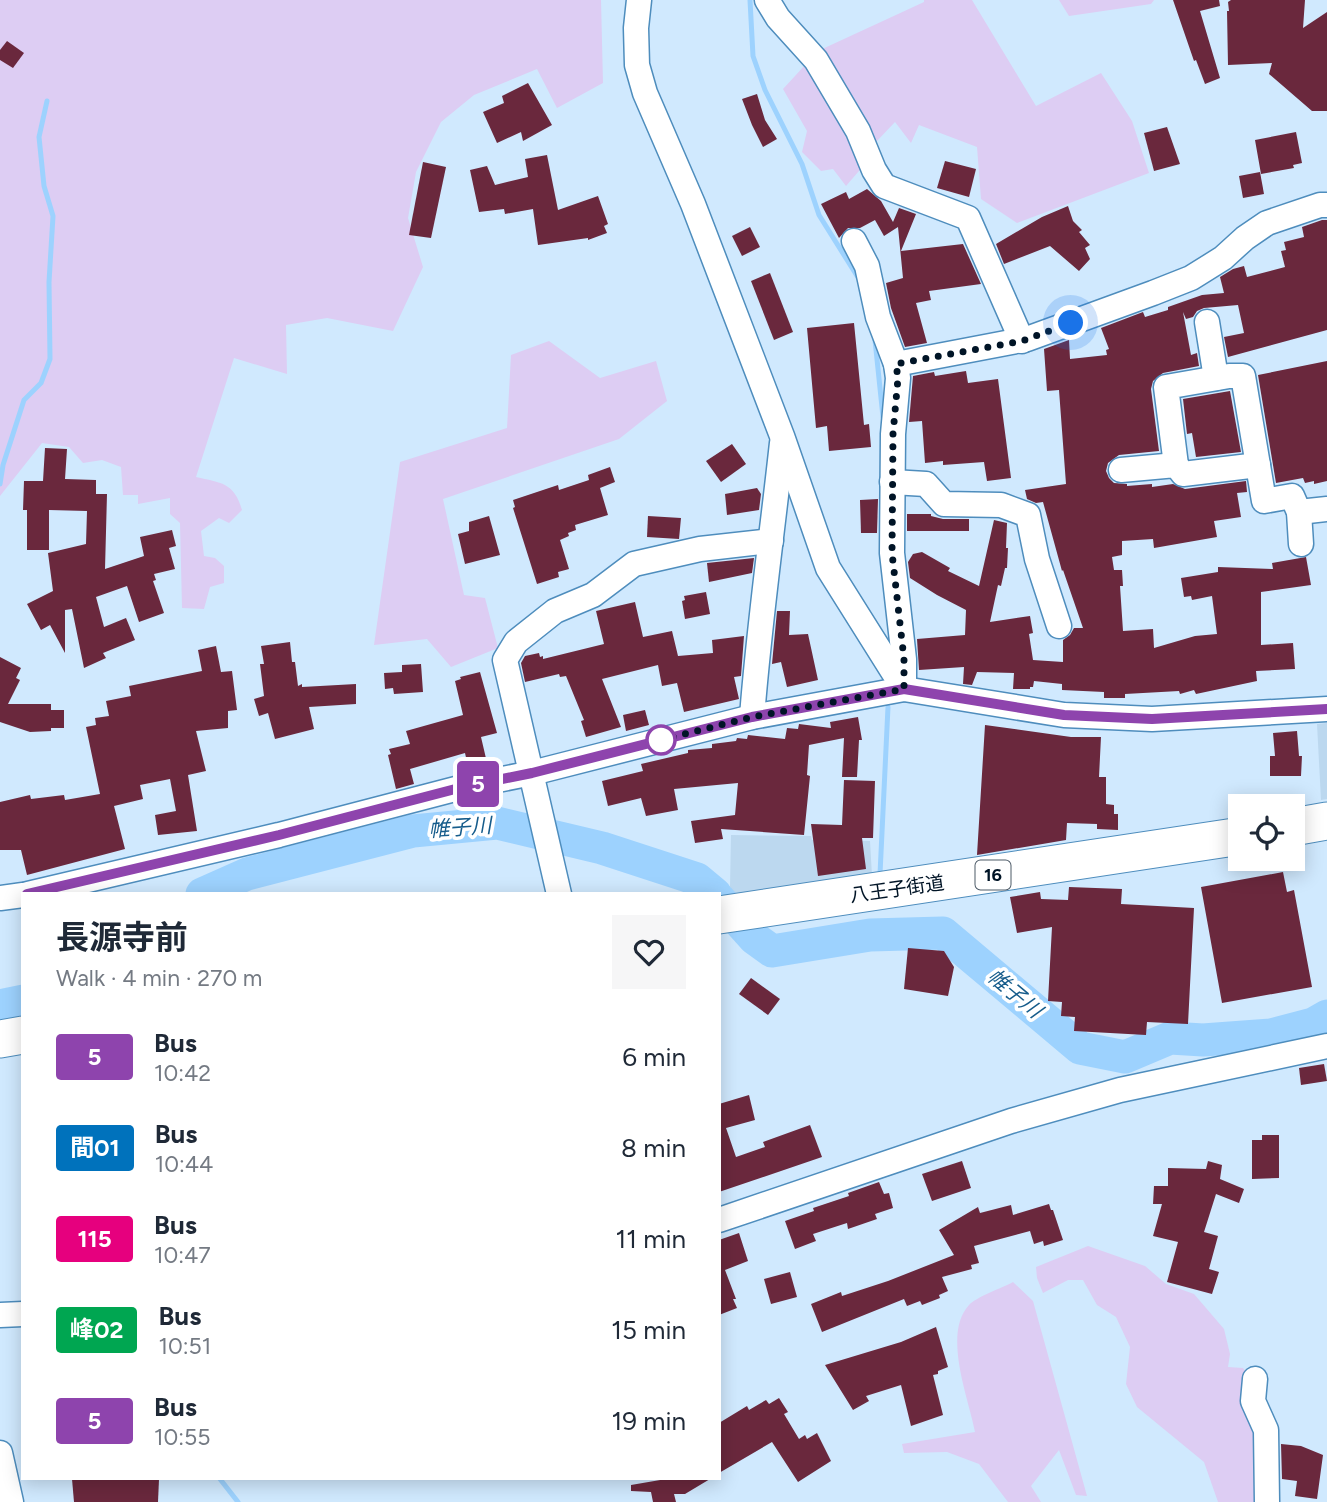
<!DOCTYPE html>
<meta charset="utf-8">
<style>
:root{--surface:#fff;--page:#f6f6f7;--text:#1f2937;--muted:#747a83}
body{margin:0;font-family:Figtree,"Noto Sans JP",sans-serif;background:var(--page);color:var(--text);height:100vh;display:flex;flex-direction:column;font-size:26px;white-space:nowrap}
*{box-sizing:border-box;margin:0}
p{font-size:23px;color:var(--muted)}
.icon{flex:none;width:38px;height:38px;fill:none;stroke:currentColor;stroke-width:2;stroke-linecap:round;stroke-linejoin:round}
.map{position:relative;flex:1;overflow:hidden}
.panel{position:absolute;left:21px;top:892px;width:700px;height:588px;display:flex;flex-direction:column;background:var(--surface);border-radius:0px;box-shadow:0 4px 18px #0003}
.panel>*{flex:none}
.badge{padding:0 14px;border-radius:5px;font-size:24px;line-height:46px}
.fabs{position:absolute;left:1228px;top:794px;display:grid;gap:14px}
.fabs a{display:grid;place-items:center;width:77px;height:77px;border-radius:0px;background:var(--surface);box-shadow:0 4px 18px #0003;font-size:35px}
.you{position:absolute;width:35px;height:35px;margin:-18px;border:5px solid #fff;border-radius:50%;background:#1a73e8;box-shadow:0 0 0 10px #1a73e833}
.map>.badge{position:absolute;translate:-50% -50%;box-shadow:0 0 0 4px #fff}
.round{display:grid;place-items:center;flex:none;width:74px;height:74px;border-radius:0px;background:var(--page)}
.overview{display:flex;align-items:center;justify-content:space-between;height:119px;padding:0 35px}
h1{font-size:33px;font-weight:700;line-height:52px}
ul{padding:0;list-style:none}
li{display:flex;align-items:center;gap:21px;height:91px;padding:0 35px}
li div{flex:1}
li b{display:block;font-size:26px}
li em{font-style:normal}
li .badge{min-width:77px;font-weight:700;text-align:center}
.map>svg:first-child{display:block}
.built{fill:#bcd8ef}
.green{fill:#ddcdf3}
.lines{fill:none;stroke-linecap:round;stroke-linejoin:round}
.stream{stroke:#9dd2fe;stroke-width:5}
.river{stroke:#9dd2fe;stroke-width:33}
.building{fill:#6a283d}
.minor-casing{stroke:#4e8dbd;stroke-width:27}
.highway-casing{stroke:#4e8dbd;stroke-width:39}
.minor{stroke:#fff;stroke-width:24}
.highway{stroke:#fff;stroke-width:37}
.line-casing{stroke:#fff;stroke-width:16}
.line{stroke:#8e44ad;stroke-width:10}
.walk{stroke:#001426;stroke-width:7;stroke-dasharray:0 12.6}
.stop-dot{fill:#fff;stroke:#8e44ad;stroke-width:3.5}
.labels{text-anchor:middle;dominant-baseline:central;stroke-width:7;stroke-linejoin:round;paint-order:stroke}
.shield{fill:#fff;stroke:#4c5a67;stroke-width:2}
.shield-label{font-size:18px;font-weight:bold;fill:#001426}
.street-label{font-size:19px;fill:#001426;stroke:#fff}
.water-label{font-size:21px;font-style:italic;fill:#165c8b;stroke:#fff}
</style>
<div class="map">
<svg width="1327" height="1502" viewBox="0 0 1327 1502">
<rect width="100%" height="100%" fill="#d0e9fe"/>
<g class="built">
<path d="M1327 723V799L1321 800 1317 724Z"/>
<path d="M731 835 811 836 812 840 870 841 872 876 737 901 730 887Z"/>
</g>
<g class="green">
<path d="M0 0H601L603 83 557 108 537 69 474 95 441 122 416 172 408 218 423 267 393 331 327 318 286 325 287 374 234 358 196 477C221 483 234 482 242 510L229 523 219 518 201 531 204 556 215 558 224 566V583L210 587 204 609 182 608 180 523 170 514V498L138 504V495H123L121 467 102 460 83 463 69 447 42 443 0 496Z"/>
<path d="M924 0H972L1036 106 1101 73 1132 121 1149 173 1017 223 981 199 977 147 919 125 911 143 895 122 876 142 865 164 846 186 833 169 821 171 802 152 807 131 783 89 818 51 924 2Z"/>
<path d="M1059 0H1154L1151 4 1069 16Z"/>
<path d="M549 341 600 378 656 361 667 401 619 439 443 499 464 595 485 598 498 648 451 667 427 639 374 645 400 462 507 428 511 355Z"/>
<path d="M1088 1246 1145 1266 1166 1284 1194 1294 1224 1329 1230 1354 1228 1367 1243 1368 1248 1375 1257 1432 1259 1502H1218L1204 1462 1137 1407 1126 1384 1130 1347 1116 1317 1097 1305 1083 1280H1068L1043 1293 1037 1278 1036 1267Z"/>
<path d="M1013 1282 1033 1301 1087 1496 1076 1495 1059 1450 1031 1486 1041 1502H1008L979 1464 947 1452 904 1453 902 1444 975 1432C969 1399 942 1334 969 1305 976 1297 1002 1288 1013 1282Z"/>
</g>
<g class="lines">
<g class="stream">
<path d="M750 0 753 56 765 90 802 164 819 215 859 279"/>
<path d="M875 340 883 417"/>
<path d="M0 484 3 465 24 400 41 383 50 359 49 282 53 216 44 186 39 137 47 101"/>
<path d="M579 841V853"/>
<path d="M880 874 888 707"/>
<path d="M220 1479 238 1502"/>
</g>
<g class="river">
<path d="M202 894 247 874 413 831 497 823 602 848 697 879 715 894"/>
<path d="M719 899 754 938 772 951 870 935 943 933 1080 1048 1125 1057 1170 1038 1203 1040 1271 1035 1313 1024 1327 1016"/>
<path d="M0 1006 23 1001"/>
</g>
</g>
<g class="building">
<path d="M1173 0H1219L1220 6 1200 11 1220 78 1205 84 1196 60 1194 61Z"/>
<path d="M1231 0H1305L1303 28 1327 12V111H1312L1269 74 1272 63 1228 65 1227 11H1229L1228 2Z"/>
<path d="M7 41 24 53 13 68 0 60V50Z"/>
<path d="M528 83 552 125 523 141 521 132 497 143 483 112 504 103 502 96Z"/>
<path d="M757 94 765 120 777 139 763 147 752 125 742 99Z"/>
<path d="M1167 127 1180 164 1154 171 1144 133Z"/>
<path d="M1296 132 1302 163 1293 165 1294 168 1261 174 1255 140Z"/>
<path d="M547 155 558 210 598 196 608 224 604 226 607 233 588 240V238L538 245 533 209 505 214 504 209 479 212 470 170 487 166 495 185 528 177 525 159Z"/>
<path d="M945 161 976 169 969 197 937 188Z"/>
<path d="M423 162 446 167 431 238 409 235Z"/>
<path d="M1260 172 1264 194 1243 198 1239 176Z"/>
<path d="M867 189 881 201 893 222 899 208 916 214 901 251 963 244 981 284 929 291 931 300 916 303 927 343 905 347 891 308 886 283 903 278 898 227 884 236 875 220 860 228H848L839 238 821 204 846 192 849 199Z"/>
<path d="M1068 206 1073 221 1082 230 1079 232 1090 245 1085 248 1090 259 1079 271 1050 246 1004 264 996 244 1042 217Z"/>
<path d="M1322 220H1327V330L1228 357 1224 337 1244 333 1238 305 1204 308 1197 311 1193 317 1186 319 1183 312 1191 355 1197 353 1199 366 1163 373 1153 381 1151 389 1159 451 1119 455 1108 463 1106 471 1109 478 1114 483 1127 484V486L1152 484V487L1173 484 1185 489 1246 481 1247 492 1237 493 1241 517 1214 521 1217 537 1154 548 1153 539 1122 541V555L1112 557 1114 570H1122L1123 586H1120L1123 631 1153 629 1154 648 1195 636 1217 634 1212 596 1192 600 1191 596 1184 597 1181 578 1218 572V567L1273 569 1272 563 1306 557 1311 585 1261 592V645L1293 643 1295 669 1256 671 1257 681 1196 694 1194 690 1180 694 1179 691 1125 694V698H1104V692L1062 690V684L1034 681 1033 687H1030V689H1013L1014 673 977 672 972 685 963 684 964 667 919 670 917 639 965 635 966 610 937 595 910 578 908 562 913 554 922 552 950 568 948 571 979 586 994 520 1007 523 1006 548H1008L1007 568H1005L1001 586 998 585 990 622 1030 616 1033 633 1029 634 1033 660 1063 662V640L1070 635 1074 628H1083L1063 570 1062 571 1043 502 1036 503 1027 499 1025 490 1066 484 1059 390 1047 391 1044 349 1069 340 1070 359 1107 355 1106 350 1109 349 1101 328 1143 312 1145 317 1168 310V307L1202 295 1224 293 1220 277 1233 269 1244 266 1247 277 1285 267 1281 251 1286 250 1284 242 1304 237 1302 227Z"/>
<path d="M750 227 760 247 742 256 732 236Z"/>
<path d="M770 273 793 332 774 340 751 281Z"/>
<path d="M854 323 864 425 869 424 871 447 829 451 827 426 816 428 807 328Z"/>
<path d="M1327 361V481L1314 484V481L1305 483 1303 478 1276 483 1258 375Z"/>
<path d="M966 371 968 383 998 379 1011 478 987 481 984 462 943 465V461L925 463 922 421 909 422 913 376 934 372 935 376Z"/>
<path d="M1230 391 1241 452 1196 457 1192 433 1187 434 1183 399Z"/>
<path d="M732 444 746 464 721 482 706 461Z"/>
<path d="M45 448 67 449 65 479 96 480V494H107L105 569 144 556 140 537 172 530 176 546 169 548 175 569 154 574 156 580 153 581 164 613 139 622 127 586 96 597 104 627 126 618 135 640 103 653 106 658 84 668 72 609 65 610V653L50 625 41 630 27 604 53 591 48 553 86 544 87 511 49 510V550H27V510H23L24 481H43Z"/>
<path d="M610 467 615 482 600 488 608 515 575 525 576 530 568 533 569 536 560 540 569 569 558 572 559 577 537 584 513 508 515 507 513 500 558 485 559 490 589 480 588 475Z"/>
<path d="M757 488 761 494 759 510 727 515 725 494Z"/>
<path d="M878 499 877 533H861L860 500Z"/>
<path d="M907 514H931V516L943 519H969V531H907Z"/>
<path d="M489 516 500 555 465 564 458 534 469 531V522Z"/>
<path d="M648 516 681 518 679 539 647 537Z"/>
<path d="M754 558 752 573 709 582 707 563Z"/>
<path d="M706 592 710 614 685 619 682 601 685 600 684 596Z"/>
<path d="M635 602 643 637 672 631 678 656 713 653 712 640 744 636 741 676 734 677 739 699 684 712 677 683 662 686 658 665 602 679 621 727 586 737 581 721 584 720 566 676 560 677 559 674 525 682 521 663 525 656 539 653 540 657 543 656V659L604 644 596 611Z"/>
<path d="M777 611H790L789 635 808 634 818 680 787 687 781 662 772 664Z"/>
<path d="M290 642 292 662H295L298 686 302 684V687L356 684V704L309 707 314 729 275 739 268 713 259 716 254 699 264 696 260 664H264L261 646Z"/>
<path d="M216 646 221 672 232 671 237 710 228 711V728L196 731 206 771 188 775 197 831 158 835 155 815 176 811 170 779 140 785 143 799 114 806 125 849 27 875 21 850H0V802L30 795 31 799 64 795 65 800 100 794 86 727 96 725 95 718 109 716 106 701 131 696 129 686 202 671 198 650Z"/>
<path d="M0 657 21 668 16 678 20 680 8 704H51V710H64V728H51V731L30 732 0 722Z"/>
<path d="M421 664 423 692 394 694 393 688 385 689 384 673 402 672V665Z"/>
<path d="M480 672 497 733 481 737 488 767 469 771 465 753 410 769 414 784 396 789 388 755 391 754 389 749 410 744 406 731 463 715 455 681 461 679 460 677Z"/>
<path d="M645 710 649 725 626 731 623 715Z"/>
<path d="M858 717 862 740H859L857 777H842L844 738 809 745 807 775 810 776 804 835 721 829 723 839 695 843 691 821 735 815 738 783 674 789 678 810 646 816 641 798 608 806 602 781 643 771 641 764 688 753V750L712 748V744L736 741 737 738 747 739 748 735 785 739 787 728 798 729 799 724 831 728 830 722Z"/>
<path d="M985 725 1071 737H1101L1099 777H1106V804L1114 805V814H1118V830L1097 829V824L1067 823 1066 840 977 855Z"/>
<path d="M1297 731 1299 756H1302L1301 776H1270V756H1275L1273 733Z"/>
<path d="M844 780 875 781 873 838H862L866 869 818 876 811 824 842 825Z"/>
<path d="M1283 872 1287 892 1294 890 1312 987 1222 1003 1201 887Z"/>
<path d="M1069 887 1122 889 1121 904 1194 908 1188 1024 1147 1022 1146 1035 1074 1031 1075 1017 1061 1016 1062 1002 1048 1001 1052 927 1017 933 1010 897 1040 892 1041 899 1068 900Z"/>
<path d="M908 948 944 951 954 967 948 996 904 989Z"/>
<path d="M751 978 780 999 768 1015 739 994Z"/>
<path d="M1324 1064 1327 1081 1301 1085 1299 1068Z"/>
<path d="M749 1095 755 1120 726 1128 736 1157 765 1147 763 1142 810 1125 822 1157 719 1192V1104Z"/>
<path d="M1262 1135H1279V1178L1252 1179V1140H1262Z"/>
<path d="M962 1161 971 1188 932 1201 922 1174Z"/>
<path d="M1208 1161 1222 1165 1220 1179 1244 1189 1239 1203 1216 1194 1204 1232 1218 1236 1209 1269 1219 1272 1212 1294 1167 1282 1178 1242 1153 1236 1162 1204H1153L1154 1186H1168V1168L1206 1169Z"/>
<path d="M879 1182 884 1194 889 1193 893 1208 875 1214 877 1219 848 1229 847 1223 813 1234 816 1241 795 1249 785 1221 814 1211 813 1208 849 1196 848 1193Z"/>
<path d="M1049 1204 1051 1210H1053L1063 1240 1044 1246 1043 1241 1034 1244 1030 1231 974 1246 979 1263 971 1265 972 1269 942 1277 948 1291 939 1295 940 1298 922 1305 920 1301 907 1306 904 1299 822 1332 811 1304 841 1292 842 1296 888 1281 954 1255 939 1230 978 1207 980 1213 1011 1205 1013 1215Z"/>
<path d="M739 1233 748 1261 725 1270 736 1299H733L737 1308 719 1315V1240Z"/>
<path d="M790 1272 797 1297 771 1304 764 1279Z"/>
<path d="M936 1327 948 1367 938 1371V1374L933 1375 943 1415 911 1426 901 1385 866 1396 869 1401 853 1410 825 1365 901 1342Z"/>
<path d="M779 1398 788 1412 784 1414 799 1439 805 1435 807 1439 817 1433 831 1461 798 1482 772 1442 719 1473V1423L747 1406 749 1410 766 1400 769 1404Z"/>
<path d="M1281 1444 1301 1446 1323 1455 1317 1499 1295 1496 1297 1481 1282 1479Z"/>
<path d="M72 1479H159L158 1502H74Z"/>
<path d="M666 1479H710L685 1494H674L676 1502H653L651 1492 631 1491V1485Z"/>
</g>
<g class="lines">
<defs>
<g id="minor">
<path d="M639 0 636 28 637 65 645 93 693 204 782 436 828 568 904 689"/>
<path d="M767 0 778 18 816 60 858 131 874 170 884 186 968 218 1022 341"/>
<path d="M854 241 867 266 878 317 896 364 898 378 893 434 892 553 904 659V688"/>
<path d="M1207 322 1216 378"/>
<path d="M896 364 1027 339 1153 293 1191 278 1223 258 1245 238 1267 223 1320 205H1327"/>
<path d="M1176 465 1166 387 1229 376H1243L1264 501 1292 496 1299 512 1301 544"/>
<path d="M1121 470 1176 465 1183 474 1258 465"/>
<path d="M892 482 926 484 944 504 1001 505 1028 515 1037 559 1059 626"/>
<path d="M1299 512 1327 509"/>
<path d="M752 717C759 625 772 535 782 443"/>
<path d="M28 894 279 835 463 787 532 773 752 717 904 689 1064 715 1152 719 1327 709"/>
<path d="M559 894 505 660 516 642 555 611 593 595 634 564 700 549 771 541"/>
<path d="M0 898 23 895"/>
<path d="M719 1220 1011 1121 1120 1090 1327 1046"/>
<path d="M0 1315 23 1314"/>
<path d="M1255 1379 1253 1401 1266 1430 1267 1502"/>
<path d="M0 1453 11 1502"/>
</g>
<g id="highway">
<path d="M1293 827 1327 821"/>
<path d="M719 915 1241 836"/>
<path d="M0 1039 23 1035"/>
</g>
</defs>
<use href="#minor" class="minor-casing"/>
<use href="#highway" class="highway-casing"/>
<use href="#minor" class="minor"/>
<use href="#highway" class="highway"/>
</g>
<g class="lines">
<defs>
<path id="line" d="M27 894 279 835 463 787 532 773 752 717 904 689 1064 715 1152 719 1327 709"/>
</defs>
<use href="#line" class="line-casing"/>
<use href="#line" class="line"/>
<path class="walk" d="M661 740 752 717 904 689V659L892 553 893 434 898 378 896 364 1022 341 1071 323"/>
</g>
<circle class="stop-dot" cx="661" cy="740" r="14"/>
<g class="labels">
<rect class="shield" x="975.5" y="860.5" width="35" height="29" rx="5"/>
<g class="shield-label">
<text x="993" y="875">16</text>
</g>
<g class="street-label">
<text transform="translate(897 889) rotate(-8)">八王子街道</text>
</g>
<g class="water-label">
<text transform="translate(460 827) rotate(-4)">帷子川</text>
<text transform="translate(1015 993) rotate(40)">帷子川</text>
</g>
</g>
</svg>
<div class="fabs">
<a><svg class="icon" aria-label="locate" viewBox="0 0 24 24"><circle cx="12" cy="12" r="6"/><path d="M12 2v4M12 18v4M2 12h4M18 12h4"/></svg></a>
</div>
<div class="you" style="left:1071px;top:323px"></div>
<b class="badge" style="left:478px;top:784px;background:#8e44ad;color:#fff">5</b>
<section class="panel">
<div class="overview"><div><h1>長源寺前</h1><p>Walk · 4 min · 270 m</p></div><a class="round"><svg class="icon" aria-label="heart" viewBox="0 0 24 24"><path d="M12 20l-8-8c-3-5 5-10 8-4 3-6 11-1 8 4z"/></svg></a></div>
<ul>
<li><span class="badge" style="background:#8e44ad;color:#fff">5</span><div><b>Bus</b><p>10:42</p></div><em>6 min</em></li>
<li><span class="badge" style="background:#0072bc;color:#fff">間01</span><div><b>Bus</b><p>10:44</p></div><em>8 min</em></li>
<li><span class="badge" style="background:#e6007e;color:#fff">115</span><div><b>Bus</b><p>10:47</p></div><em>11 min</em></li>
<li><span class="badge" style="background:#00a651;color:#fff">峰02</span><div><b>Bus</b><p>10:51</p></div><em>15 min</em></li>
<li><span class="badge" style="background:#8e44ad;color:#fff">5</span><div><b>Bus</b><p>10:55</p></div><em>19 min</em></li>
</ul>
</section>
</div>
